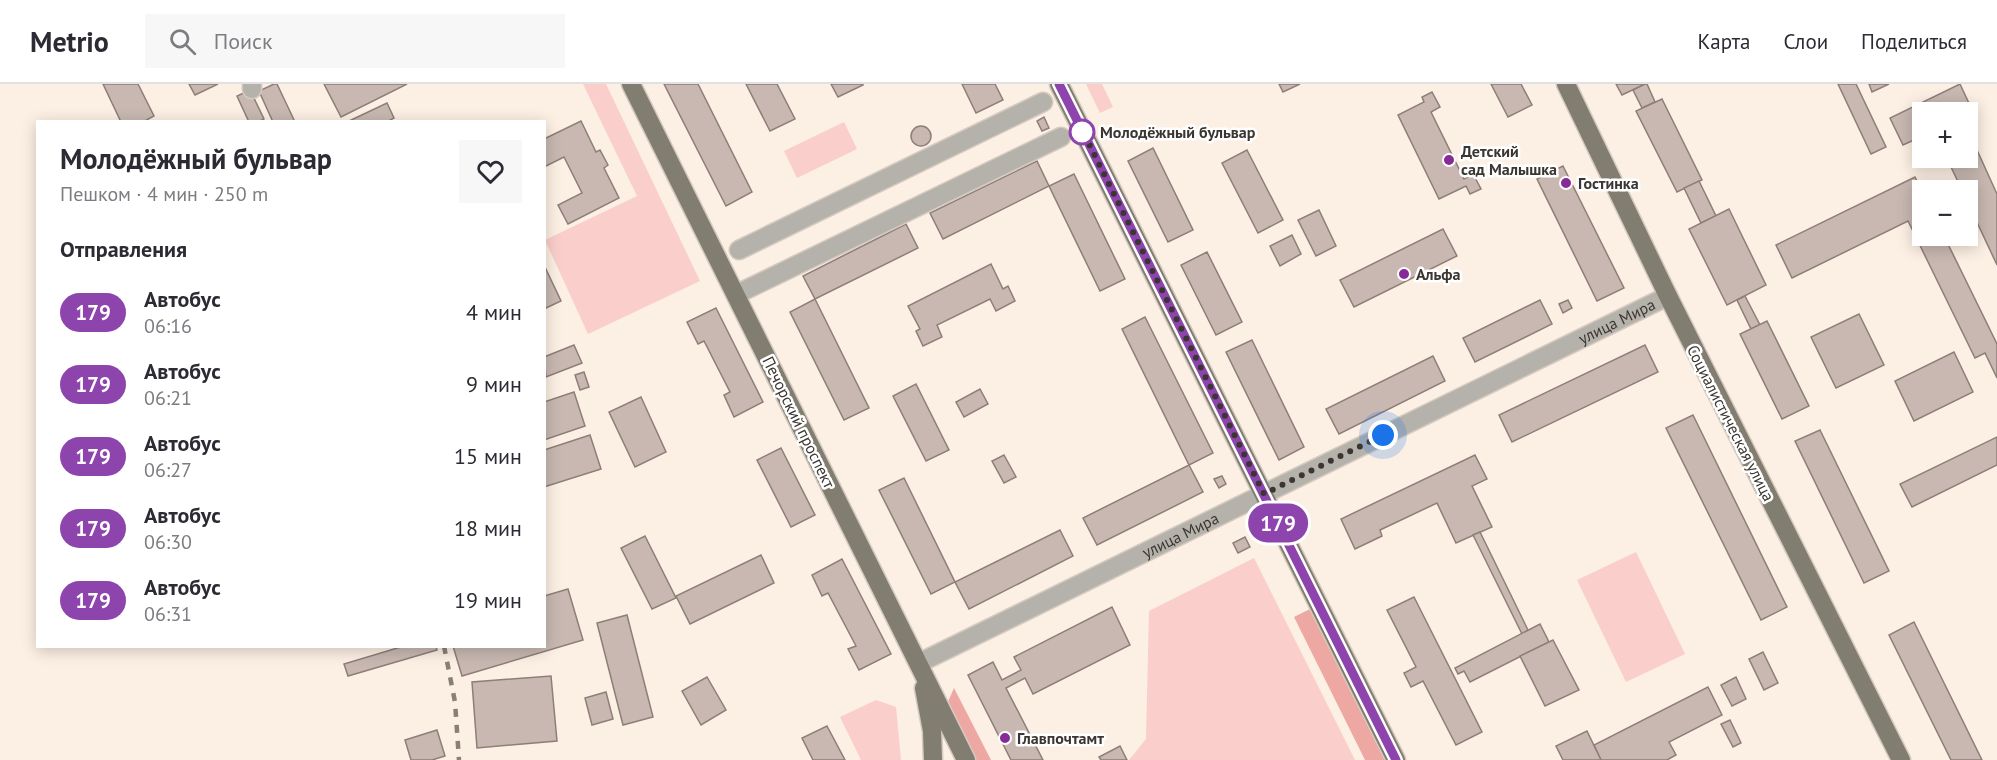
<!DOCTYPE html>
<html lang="ru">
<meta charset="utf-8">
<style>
:root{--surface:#fff;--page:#f7f7f7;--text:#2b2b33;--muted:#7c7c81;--line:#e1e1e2}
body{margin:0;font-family:"PT Sans",sans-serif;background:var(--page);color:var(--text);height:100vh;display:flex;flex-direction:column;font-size:22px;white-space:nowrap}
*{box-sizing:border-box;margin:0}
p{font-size:20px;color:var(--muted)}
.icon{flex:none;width:33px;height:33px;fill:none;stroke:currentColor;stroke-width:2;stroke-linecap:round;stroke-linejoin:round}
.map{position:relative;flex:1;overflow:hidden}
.panel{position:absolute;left:36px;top:36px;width:510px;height:528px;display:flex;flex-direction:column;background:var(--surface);border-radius:0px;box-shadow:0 3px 15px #0003}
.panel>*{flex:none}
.badge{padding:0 12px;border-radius:20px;font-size:21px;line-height:39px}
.buttons{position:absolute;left:1912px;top:18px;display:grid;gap:12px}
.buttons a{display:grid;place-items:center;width:66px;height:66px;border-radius:0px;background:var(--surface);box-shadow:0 3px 15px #0003;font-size:30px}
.you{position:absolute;width:30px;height:30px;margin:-15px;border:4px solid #fff;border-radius:50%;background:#1a73e8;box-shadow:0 0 0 9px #1a73e833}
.map>.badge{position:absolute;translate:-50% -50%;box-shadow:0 0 0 3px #fff}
h2{padding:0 24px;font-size:22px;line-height:54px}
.round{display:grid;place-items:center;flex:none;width:63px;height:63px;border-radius:0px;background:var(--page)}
.overview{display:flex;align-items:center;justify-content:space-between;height:102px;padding:0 24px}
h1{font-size:28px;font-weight:800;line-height:45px}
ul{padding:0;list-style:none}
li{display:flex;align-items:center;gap:18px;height:72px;padding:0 24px}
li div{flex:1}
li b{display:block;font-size:22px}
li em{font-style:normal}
li .badge{min-width:66px;font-weight:700;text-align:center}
header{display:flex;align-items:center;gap:36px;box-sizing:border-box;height:84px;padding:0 30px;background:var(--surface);border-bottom:2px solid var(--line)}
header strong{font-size:28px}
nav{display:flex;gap:33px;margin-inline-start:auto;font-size:21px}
.search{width:420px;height:54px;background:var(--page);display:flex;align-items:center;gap:15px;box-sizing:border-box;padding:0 21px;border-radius:0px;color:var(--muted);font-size:22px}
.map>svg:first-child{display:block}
.green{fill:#facecb}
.forest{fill:#eda8a3}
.building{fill:#c8b8b1;stroke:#8e7e78;stroke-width:1.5}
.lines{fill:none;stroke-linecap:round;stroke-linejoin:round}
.minor-casing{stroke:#d5cabf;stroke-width:21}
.major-casing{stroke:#d5cabf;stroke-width:21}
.minor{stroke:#b5b2ab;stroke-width:18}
.major{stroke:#827d71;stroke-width:18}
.rail{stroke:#888078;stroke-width:4.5;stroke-dasharray:8 8;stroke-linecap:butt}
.line-casing{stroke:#fff;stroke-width:14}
.line{stroke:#8e44ad;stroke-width:9}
.walk{stroke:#3b3631;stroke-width:6;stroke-dasharray:0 10.8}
.stop-dot{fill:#fff;stroke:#8e44ad;stroke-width:3}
.poi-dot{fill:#852a96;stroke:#fff;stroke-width:2}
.labels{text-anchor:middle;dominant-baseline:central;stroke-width:5;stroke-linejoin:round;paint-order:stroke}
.stop-label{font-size:16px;font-weight:bold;fill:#3b3631;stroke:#fff;text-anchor:start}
.poi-label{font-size:16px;font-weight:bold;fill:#3b3631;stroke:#fff;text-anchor:start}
.street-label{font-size:16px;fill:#3b3631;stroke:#fff}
</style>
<header>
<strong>Metrio</strong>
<div class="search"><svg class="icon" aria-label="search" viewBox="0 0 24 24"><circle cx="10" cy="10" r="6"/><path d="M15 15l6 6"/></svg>Поиск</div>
<nav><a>Карта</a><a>Слои</a><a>Поделиться</a></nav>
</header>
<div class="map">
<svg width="1997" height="676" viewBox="0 0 1997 676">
<rect width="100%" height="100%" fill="#fcefe3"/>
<g class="green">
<path d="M583 0H606L700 197 588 250 545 156 637 112Z"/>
<path d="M1086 0H1102L1113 23 1100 29Z"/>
<path d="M844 38 857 65 797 94 784 67Z"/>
<path d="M1636 468 1685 570 1626 598 1577 496Z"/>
<path d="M1254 474 1355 676H1129L1146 655 1149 527Z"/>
<path d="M876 616 896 623 901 676H861L840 633Z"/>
</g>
<g class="forest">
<path d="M1312 524 1387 676H1365L1294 533Z"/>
<path d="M954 604 991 676H974L947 620Z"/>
</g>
<g class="building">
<path d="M103 0H138L154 32 143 38H121Z"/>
<path d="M189 0H218L195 11Z"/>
<path d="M274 0H277L295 38H273L259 7Z"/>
<path d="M324 0H407L341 33Z"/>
<path d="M664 0H698L752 108 726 122Z"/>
<path d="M746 0H777L795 35 770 47Z"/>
<path d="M831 0H863V1L838 13Z"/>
<path d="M962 0H995L1003 16 976 29Z"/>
<path d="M1279 0H1300L1283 8Z"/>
<path d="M1491 0H1521L1532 21 1508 33Z"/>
<path d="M1616 0H1645L1622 11Z"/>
<path d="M1645 0H1647L1655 18 1642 24 1633 6Z"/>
<path d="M1838 0H1856L1886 63 1871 70Z"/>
<path d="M1869 0H1889L1872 8Z"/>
<path d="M1960 0 1973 28 1968 31V28H1923V52L1903 61 1890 34Z"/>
<path d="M250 6 264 35 258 38H249L237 12Z"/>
<path d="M1432 8 1440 23 1431 28 1464 95 1473 90 1481 105 1470 110 1466 102 1439 115 1398 31 1424 18 1422 13Z"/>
<path d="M1662 15 1702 96 1677 108 1636 27Z"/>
<path d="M387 19 394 34 387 38H347Z"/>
<path d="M1044 33 1049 44 1042 47 1037 37Z"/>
<path d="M581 37 596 68 600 66 608 81 604 84 619 114 568 140 558 121 582 109 564 73 544 83V55Z"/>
<circle cx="921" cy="52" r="10"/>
<path d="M1153 64 1193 146 1168 158 1128 77Z"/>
<path d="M1247 66 1283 136 1258 149 1222 79Z"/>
<path d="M1977 66 1997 110V181L1968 119V106H1962L1949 79 1961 74H1968V70Z"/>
<path d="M1037 77 1049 102 943 155 930 129Z"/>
<path d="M1563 82 1624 204 1597 217 1537 95Z"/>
<path d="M1074 90 1125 195 1100 207 1049 102Z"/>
<path d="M1915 93 1923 109V152H1944L1997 260V294L1985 269 1975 274 1908 137 1792 194 1776 161Z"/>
<path d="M1699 97 1716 132 1701 139 1684 104Z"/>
<path d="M1729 125 1766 201 1727 221 1689 145Z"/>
<path d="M1319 126 1336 162 1316 172 1298 136Z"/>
<path d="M906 140 918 164 815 215 803 192Z"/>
<path d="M1443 145 1457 172 1354 223 1340 196Z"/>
<path d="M1292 151 1301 170 1280 182 1270 162Z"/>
<path d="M1207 168 1242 238 1216 251 1181 181Z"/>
<path d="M991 180 1003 205 1008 202 1015 217 996 227 990 215 937 241 942 253 923 262 916 247 920 245 908 222Z"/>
<path d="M544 181 561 217 544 225Z"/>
<path d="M1745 212 1760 241 1751 245 1737 216Z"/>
<path d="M815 215 869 324 844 336 790 228Z"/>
<path d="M1540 216 1552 240 1475 278 1463 254Z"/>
<path d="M1568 216 1572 224 1563 229 1559 220Z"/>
<path d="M716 224 763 318 734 333 724 311 730 308 704 257 698 260 687 238Z"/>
<path d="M1859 230 1884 281 1836 304 1811 253Z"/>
<path d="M1145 233 1213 369 1189 381 1122 245Z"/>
<path d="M1767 237 1809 322 1782 335 1740 250Z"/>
<path d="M1252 256 1304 363 1279 376 1226 268Z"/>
<path d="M574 261 582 279 546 293 544 273Z"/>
<path d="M1645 261 1658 288 1512 358 1499 331Z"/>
<path d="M1954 268 1973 308 1914 337 1895 297Z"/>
<path d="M1433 272 1445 297 1339 350 1326 325Z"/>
<path d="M584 288 589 303 580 306 575 291Z"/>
<path d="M916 300 949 366 926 377 893 312Z"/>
<path d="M980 305 988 320 964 333 956 318Z"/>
<path d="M574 308 585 342 544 356V318Z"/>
<path d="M641 313 666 368 635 383 609 328Z"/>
<path d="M1693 331 1787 523 1761 536 1666 344Z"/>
<path d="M1820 346 1889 487 1864 499 1795 357Z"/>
<path d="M590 351 601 385 544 403V366Z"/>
<path d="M1997 353V381L1912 423 1900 400Z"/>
<path d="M781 364 815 431 791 443 757 376Z"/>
<path d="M1004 371 1016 393 1004 399 992 377Z"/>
<path d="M1475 371 1487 395 1472 402 1492 443 1456 459 1437 419 1380 446 1382 452 1355 465 1341 435Z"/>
<path d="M1189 381 1203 408 1097 461 1083 434Z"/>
<path d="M1222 392 1226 400 1219 404 1214 395Z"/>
<path d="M904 394 955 498 931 510 879 406Z"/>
<path d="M1060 446 1073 472 969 525 955 498Z"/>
<path d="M1480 448 1528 546 1522 550 1473 451Z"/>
<path d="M645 452 676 514 652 525 621 464Z"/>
<path d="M1245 453 1250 463 1238 469 1233 459Z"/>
<path d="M761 471 774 499 690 540 676 512Z"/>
<path d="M842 475 891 570 859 586 848 565 856 562 828 509 822 512 812 491Z"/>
<path d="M568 505 583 556 462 592 453 562H544V512Z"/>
<path d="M1414 513 1482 648 1456 661 1423 597 1411 603 1404 589 1416 583 1387 526Z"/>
<path d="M1112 523 1130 561 1033 610 1025 594 1006 604 1043 676H1011L968 591 993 578 1002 596 1021 586 1014 573Z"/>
<path d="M627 531 653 633 623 641 597 539Z"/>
<path d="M1914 538 1982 676H1951L1889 551Z"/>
<path d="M1540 540 1549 558 1470 598 1464 587 1458 590 1455 584Z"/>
<path d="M1553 556 1579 606 1545 622 1520 572Z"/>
<path d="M404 562H436L437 566 348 592 344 580Z"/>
<path d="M1763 568 1778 599 1764 606 1749 575Z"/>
<path d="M551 592 557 657 477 664 472 598Z"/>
<path d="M707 593 726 626 701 641 682 607Z"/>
<path d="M1736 593 1746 615 1732 622 1721 601Z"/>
<path d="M1708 603 1722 631 1669 658 1676 671 1667 676H1601L1594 661Z"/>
<path d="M606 608 613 635 592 641 585 614Z"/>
<path d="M1730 636 1741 659 1733 663 1721 640Z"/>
<path d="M827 642 845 676H813L802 654Z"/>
<path d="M437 646 445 672 432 676H411L405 656Z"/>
<path d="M1587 647 1601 676H1563L1556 662Z"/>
<path d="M1120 662 1127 676H1101L1099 673Z"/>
</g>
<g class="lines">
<defs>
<g id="minor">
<path d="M252 0V5"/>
<path d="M739 166 1043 18"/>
<path d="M737 210 1061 53"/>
<path id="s1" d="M919 579 1668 212"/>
</g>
<g id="major">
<path d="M631 0 966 676"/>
<path d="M1059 0 1396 676"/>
<path d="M1566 0 1668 212 1901 676"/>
<path d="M924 604 932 647 933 676"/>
</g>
</defs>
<use href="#minor" class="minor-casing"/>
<use href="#major" class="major-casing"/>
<use href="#minor" class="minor"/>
<use href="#major" class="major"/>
<path class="rail" d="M444 562 455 618 459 676"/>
</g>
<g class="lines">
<defs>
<path id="line" d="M1059 0 1396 676"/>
</defs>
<use href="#line" class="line-casing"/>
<use href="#line" class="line"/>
<path class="walk" d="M1082 48 1079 40 1264 410 1383 351"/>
</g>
<circle class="stop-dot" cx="1082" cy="48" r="12"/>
<g class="poi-dot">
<circle cx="1449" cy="76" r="6"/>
<circle cx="1566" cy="99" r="6"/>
<circle cx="1404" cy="190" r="6"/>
<circle cx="1005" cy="654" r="6"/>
</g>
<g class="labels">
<g class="stop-label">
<text x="1100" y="48">Молодёжный бульвар</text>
</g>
<g class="poi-label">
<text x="1461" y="67">Детский<tspan x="1461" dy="18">сад Малышка</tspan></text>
<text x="1578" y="99">Гостинка</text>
<text x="1416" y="190">Альфа</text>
<text x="1017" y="654">Главпочтамт</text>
</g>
<g class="street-label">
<text stroke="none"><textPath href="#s1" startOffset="777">улица Мира</textPath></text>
<text transform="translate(799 338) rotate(64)">Печорский проспект</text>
<text transform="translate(1731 339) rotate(63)">Социалистическая улица</text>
<text stroke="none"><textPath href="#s1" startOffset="291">улица Мира</textPath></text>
</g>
</g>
</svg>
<div class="buttons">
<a>+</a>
<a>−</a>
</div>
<div class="you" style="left:1383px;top:351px"></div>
<b class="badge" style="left:1278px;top:439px;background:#8e44ad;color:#fff">179</b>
<section class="panel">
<div class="overview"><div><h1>Молодёжный бульвар</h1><p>Пешком · 4 мин · 250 m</p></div><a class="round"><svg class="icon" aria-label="heart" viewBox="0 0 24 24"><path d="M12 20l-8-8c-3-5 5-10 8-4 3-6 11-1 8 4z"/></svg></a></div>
<h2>Отправления</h2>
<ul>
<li><span class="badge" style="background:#8e44ad;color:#fff">179</span><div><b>Автобус</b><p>06:16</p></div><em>4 мин</em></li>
<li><span class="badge" style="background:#8e44ad;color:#fff">179</span><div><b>Автобус</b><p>06:21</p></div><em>9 мин</em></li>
<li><span class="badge" style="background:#8e44ad;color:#fff">179</span><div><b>Автобус</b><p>06:27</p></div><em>15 мин</em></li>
<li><span class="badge" style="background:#8e44ad;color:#fff">179</span><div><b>Автобус</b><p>06:30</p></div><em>18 мин</em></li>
<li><span class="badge" style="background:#8e44ad;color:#fff">179</span><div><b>Автобус</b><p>06:31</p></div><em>19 мин</em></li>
</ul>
</section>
</div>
